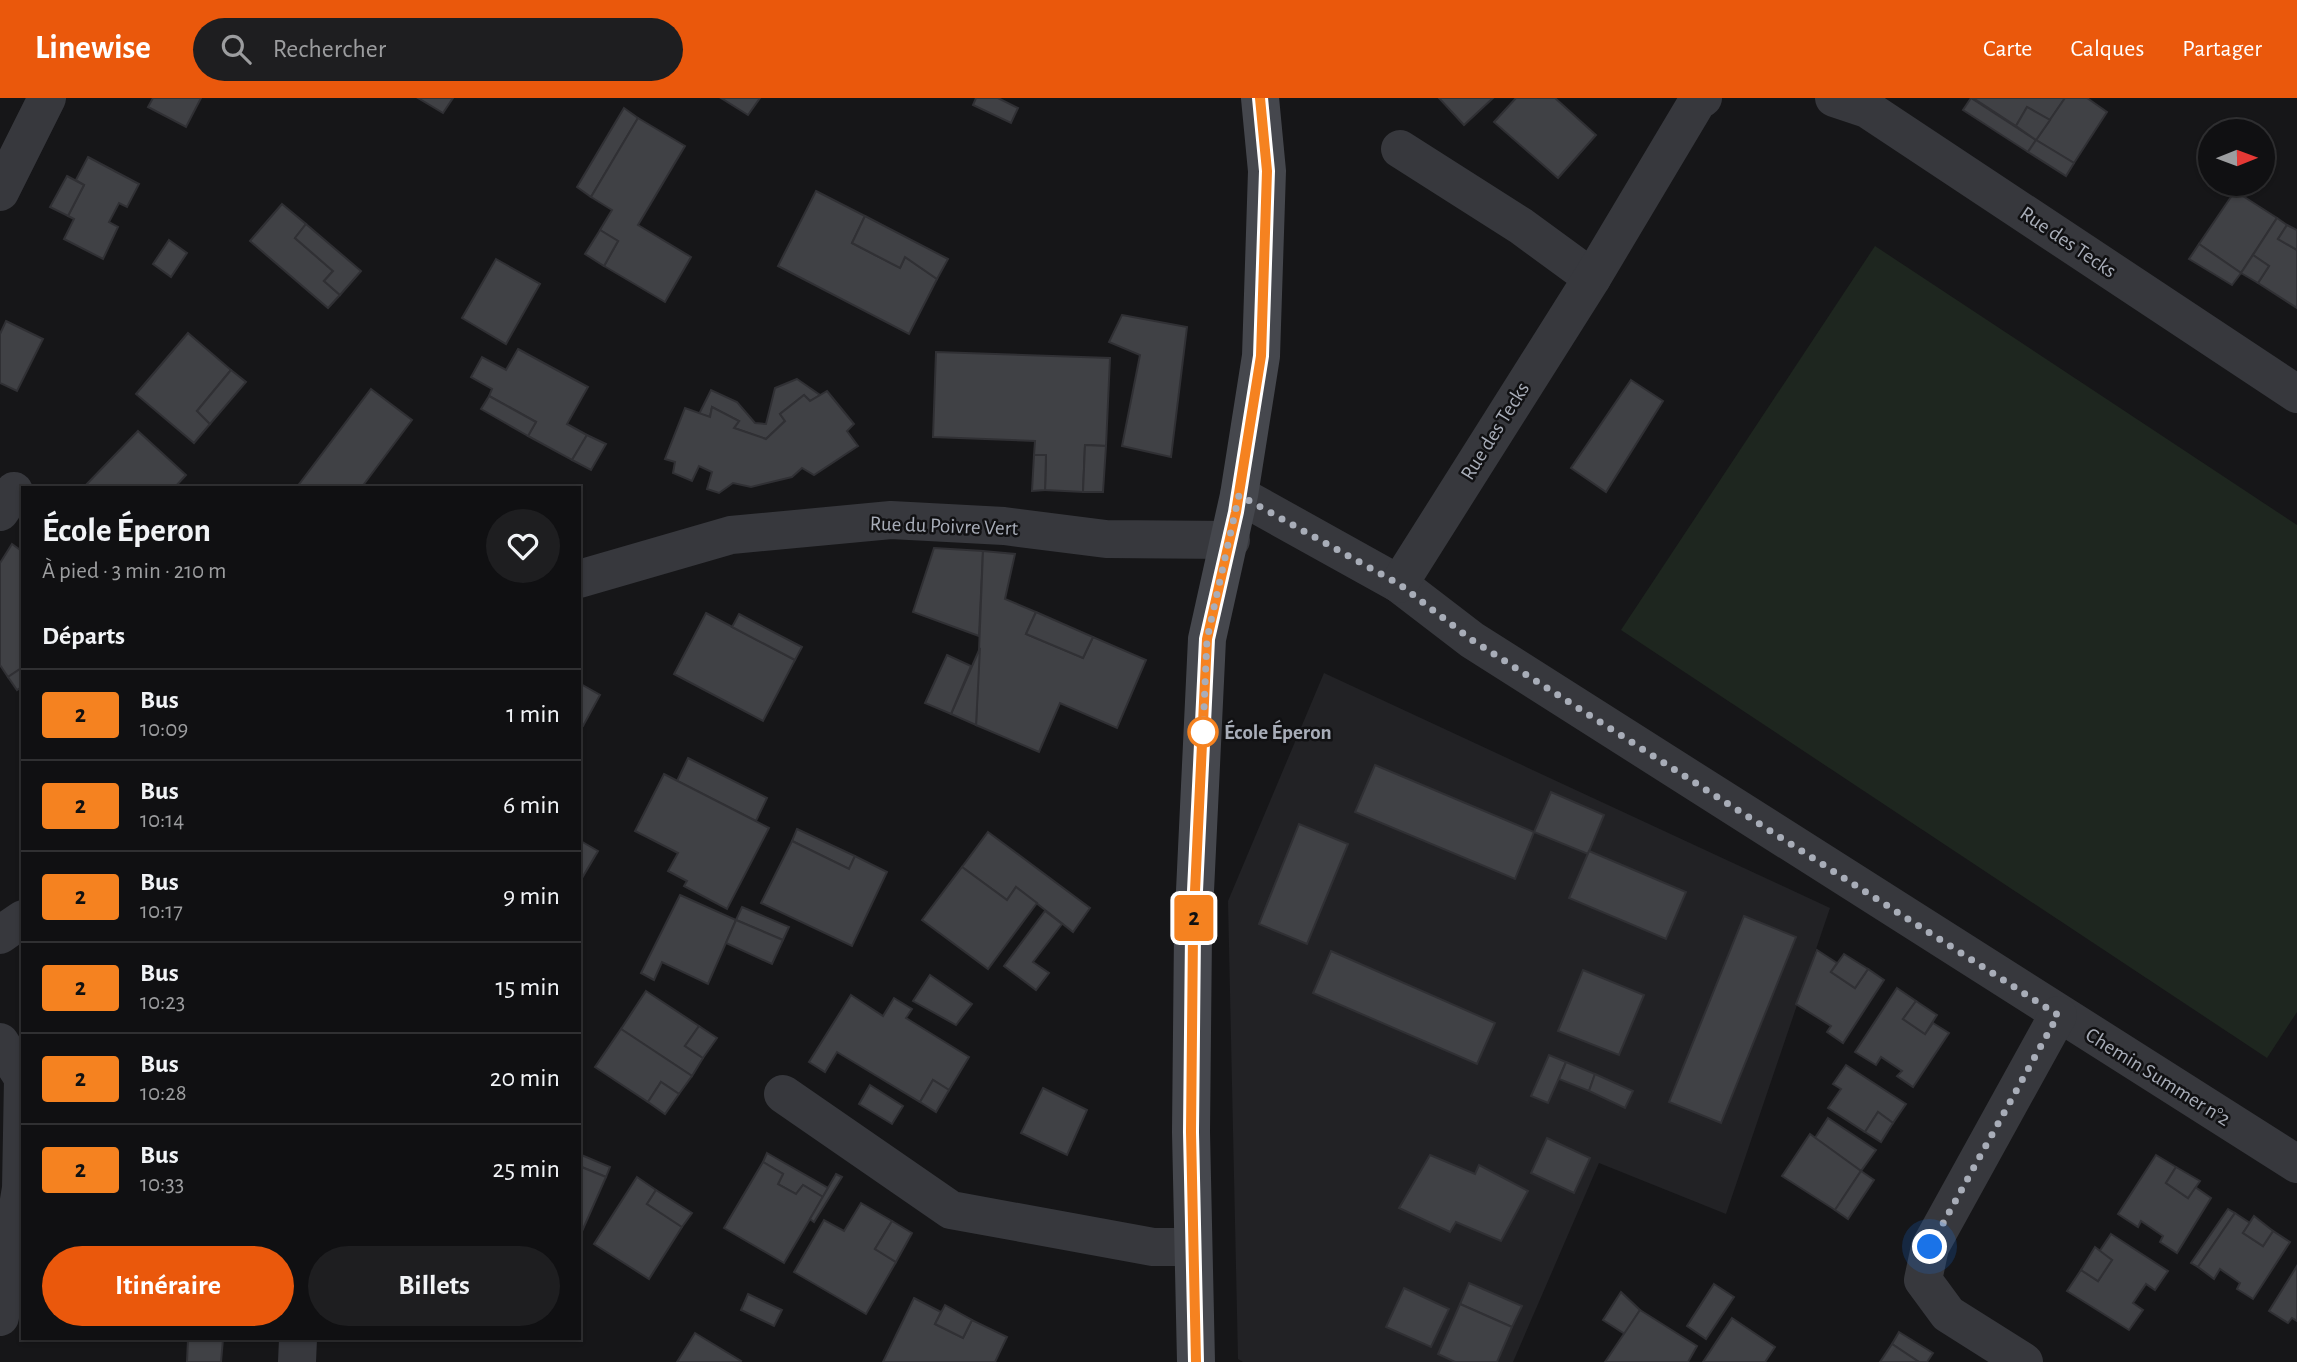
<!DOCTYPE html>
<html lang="fr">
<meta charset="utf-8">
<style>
:root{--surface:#101012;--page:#1e1e20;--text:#f1f3f6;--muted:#9c9d9f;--line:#303032;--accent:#ea580c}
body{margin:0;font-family:"Alegreya Sans",sans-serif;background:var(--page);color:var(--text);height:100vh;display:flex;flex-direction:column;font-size:26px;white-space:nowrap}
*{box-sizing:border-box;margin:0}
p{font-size:23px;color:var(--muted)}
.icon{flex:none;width:38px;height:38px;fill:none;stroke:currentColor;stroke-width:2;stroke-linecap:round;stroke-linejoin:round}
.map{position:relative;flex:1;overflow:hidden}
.drawer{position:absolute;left:21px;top:388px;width:560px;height:854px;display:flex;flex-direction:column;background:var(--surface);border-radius:0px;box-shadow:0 2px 5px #0004,0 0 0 2px var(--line)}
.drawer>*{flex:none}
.badge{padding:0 14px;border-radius:5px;font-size:24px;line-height:46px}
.needle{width:46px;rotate:89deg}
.tools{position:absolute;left:2198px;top:21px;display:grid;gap:14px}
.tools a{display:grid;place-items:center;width:77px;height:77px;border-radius:50%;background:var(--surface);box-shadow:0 2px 5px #0004,0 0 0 2px var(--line);font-size:35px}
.you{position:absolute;width:35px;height:35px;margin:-18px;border:5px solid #fff;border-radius:50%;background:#1a73e8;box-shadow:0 0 0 10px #1a73e833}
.map>.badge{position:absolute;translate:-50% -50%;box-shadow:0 0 0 4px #fff}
h2{padding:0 21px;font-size:26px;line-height:63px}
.round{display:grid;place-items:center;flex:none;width:74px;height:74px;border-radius:37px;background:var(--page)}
.head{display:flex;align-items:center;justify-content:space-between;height:119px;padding:0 21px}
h1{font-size:33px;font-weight:700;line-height:52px}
.primary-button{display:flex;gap:14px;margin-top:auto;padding:14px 21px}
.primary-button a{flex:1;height:80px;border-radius:42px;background:var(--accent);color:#fff;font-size:28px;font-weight:700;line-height:80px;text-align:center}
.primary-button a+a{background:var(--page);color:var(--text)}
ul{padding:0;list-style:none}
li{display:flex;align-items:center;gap:21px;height:91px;padding:0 21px;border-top:2px solid var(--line)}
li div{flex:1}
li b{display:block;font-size:26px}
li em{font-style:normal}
li .badge{min-width:77px;font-weight:700;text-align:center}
header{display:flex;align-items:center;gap:42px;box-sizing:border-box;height:98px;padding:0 35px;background:var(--accent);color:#fff}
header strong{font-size:33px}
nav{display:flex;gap:38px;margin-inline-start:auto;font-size:24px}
.search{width:490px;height:63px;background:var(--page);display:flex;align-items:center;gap:18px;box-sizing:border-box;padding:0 24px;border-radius:38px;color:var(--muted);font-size:26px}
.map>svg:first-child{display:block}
.built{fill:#222225}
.green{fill:#1e261f}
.building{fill:#404145;stroke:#303034;stroke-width:2}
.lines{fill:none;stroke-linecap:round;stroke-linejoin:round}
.minor{stroke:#37383d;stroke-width:38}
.secondary{stroke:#45474d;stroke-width:38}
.line-casing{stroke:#fff;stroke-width:16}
.line{stroke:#f58220;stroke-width:10}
.walk{stroke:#a8adb8;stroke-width:7;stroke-dasharray:0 12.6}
.stop-dot{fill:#fff;stroke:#f58220;stroke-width:3.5}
.labels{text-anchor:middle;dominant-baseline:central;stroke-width:5;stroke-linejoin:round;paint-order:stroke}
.street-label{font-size:21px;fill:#a8adb8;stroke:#111113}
.stop-label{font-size:21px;font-weight:bold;fill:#a8adb8;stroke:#111113;text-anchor:start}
</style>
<header>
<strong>Linewise</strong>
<div class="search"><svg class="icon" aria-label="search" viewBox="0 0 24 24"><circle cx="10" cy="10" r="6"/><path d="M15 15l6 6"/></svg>Rechercher</div>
<nav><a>Carte</a><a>Calques</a><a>Partager</a></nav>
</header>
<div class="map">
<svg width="2297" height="1264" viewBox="0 0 2297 1264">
<rect width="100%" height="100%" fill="#161618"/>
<path class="built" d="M1324 575 1830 810 1726 1116 1599 1065 1513 1264H1243L1238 1261 1228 803Z"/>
<path class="green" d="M1875 148 2297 427V914L2267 960 1621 532Z"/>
<g class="building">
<path d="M153 0H201L186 29 148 9Z"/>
<path d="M418 0H453L443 15Z"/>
<path d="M721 0H760L748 17Z"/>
<path d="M976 0H998L1018 10 1011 25 973 7Z"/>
<path d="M1439 0H1493L1464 27Z"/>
<path d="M1516 0H1555L1596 37 1558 80 1494 24Z"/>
<path d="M1971 0 2036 42 2028 54 1963 12Z"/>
<path d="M1973 0H2065L2050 22 2027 9 2016 28Z"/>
<path d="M2065 0H2087L2107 14 2074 65 2036 42Z"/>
<path d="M2027 9 2050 22 2036 42 2016 28Z"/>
<path d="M624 10 638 20 591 99 577 89Z"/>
<path d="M638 20 685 48 638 127 691 159 665 204 604 168 618 143 600 132 612 112 591 99Z"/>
<path d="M2036 42 2074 65 2066 78 2028 54Z"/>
<path d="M88 59 139 86 127 109 119 105 109 124 118 129 103 161 64 141 74 121 68 118 84 87 76 82Z"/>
<path d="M67 78 84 87 68 118 50 109Z"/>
<path d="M816 93 865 118 852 145 900 170 905 159 937 181 909 236 778 168Z"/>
<path d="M2235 93 2277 120 2241 175 2199 146Z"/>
<path d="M282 106 306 126 295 140 333 173 324 183 340 197 328 210 250 143Z"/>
<path d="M865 118 948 161 937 181 905 159 900 170 852 145Z"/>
<path d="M2277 120 2287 127 2278 141 2297 152V210L2258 185 2269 168 2253 157Z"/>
<path d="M306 126 361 173 340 197 324 183 333 173 295 140Z"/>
<path d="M2287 127 2297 132V152L2278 141Z"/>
<path d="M600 132 618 143 604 168 585 156Z"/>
<path d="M169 142 187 155 171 179 153 166Z"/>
<path d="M2199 146 2241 175 2232 187 2189 161Z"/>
<path d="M2253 157 2269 168 2258 185 2241 175Z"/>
<path d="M496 161 540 186 506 246 462 220Z"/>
<path d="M1122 217 1187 229 1171 359 1122 348 1140 257 1109 244Z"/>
<path d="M6 223 43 241 17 293 0 285V236Z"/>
<path d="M188 235 231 272 197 313 210 326 194 345 136 296Z"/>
<path d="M518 251 588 289 567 326 587 337 572 362 528 338 536 324 489 298 492 291 471 279 482 259 506 272Z"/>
<path d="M936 254 1110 260 1106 348 1085 347 1083 394 1045 392 1046 357H1034L1035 343 933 339Z"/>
<path d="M231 272 246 284 210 326 197 313Z"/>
<path d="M797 281 820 297 810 303 804 297 780 316 785 323 766 341 734 330 739 323 712 309 710 319 699 316 711 292 737 304 755 325 766 326 775 290Z"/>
<path d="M1631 282 1663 303 1606 394 1571 370Z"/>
<path d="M371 291 412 322 361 390H300L297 389Z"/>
<path d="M827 293 854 326 847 333 858 348 814 377 802 370 792 379 751 389 733 385 719 395 707 391 712 374 699 368 692 383 673 375 675 364 665 361 685 310 710 319 712 309 739 323 734 330 766 341 785 323 780 316 804 297 810 303Z"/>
<path d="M489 298 536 324 528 338 481 311Z"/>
<path d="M138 333 186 377 174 390H83Z"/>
<path d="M587 337 606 346 591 372 572 362Z"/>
<path d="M1085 347 1106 348 1103 394H1083Z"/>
<path d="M1034 357H1046L1045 392 1032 393Z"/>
<path d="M12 446 23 454V569L8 579 0 567V465Z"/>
<path d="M934 450 983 453 979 538 913 514Z"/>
<path d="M983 453 1015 456 1005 501 1036 514 1026 536 1083 560 1093 539 1146 562 1117 630 1060 605 1039 654 976 627Z"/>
<path d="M1036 514 1093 539 1083 560 1026 536Z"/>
<path d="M706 515 795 562 763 623 674 576Z"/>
<path d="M739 516 802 549 795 562 732 529Z"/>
<path d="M980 550 976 627 951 616Z"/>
<path d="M947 557 971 568 951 616 925 605Z"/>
<path d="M23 569V588L17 592 8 579Z"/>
<path d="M579 585 600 597 583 628 579 626Z"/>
<path d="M688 660 767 700 756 723 677 683Z"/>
<path d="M1375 667 1534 734 1515 781 1355 714Z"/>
<path d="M664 676 769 730 727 811 684 788 687 783 668 773 678 755 635 733Z"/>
<path d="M1551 694 1604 717 1588 756 1534 734Z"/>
<path d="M1299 726 1348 746 1307 846 1259 826Z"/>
<path d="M797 731 855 758 849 771 792 743Z"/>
<path d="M988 734 1090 810 1073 834 1016 789 1007 802 962 769Z"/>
<path d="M579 742 598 753 579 785Z"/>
<path d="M792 743 849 771 855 758 887 774 852 848 761 805Z"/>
<path d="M1589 753 1686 794 1666 841 1569 800Z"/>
<path d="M962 769 1007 802 1016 789 1037 805 988 871 922 822Z"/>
<path d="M680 797 736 822 708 886 662 864 654 882 641 875Z"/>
<path d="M742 809 789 829 783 842 736 822Z"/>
<path d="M1045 813 1062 826 1033 864 1049 875 1036 892 1004 868Z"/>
<path d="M1744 818 1796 839 1721 1025 1669 1004Z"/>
<path d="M736 822 783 842 772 866 726 845Z"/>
<path d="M1817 852 1837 865 1831 874 1855 890 1868 871 1884 882 1843 945 1827 934 1831 928 1796 906Z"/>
<path d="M1331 853 1495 925 1477 966 1313 895Z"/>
<path d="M1844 856 1868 871 1855 890 1831 874Z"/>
<path d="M1583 872 1644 897 1619 957 1558 933Z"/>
<path d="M930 877 972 906 956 927 913 903Z"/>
<path d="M1897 890 1916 903 1903 921 1925 936 1933 925 1949 935 1913 989 1897 978 1902 973 1881 959 1876 967 1855 954Z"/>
<path d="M646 893 699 928 685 948 703 960 692 978 621 931Z"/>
<path d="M851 897 883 918 894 900 912 911 906 920 969 959 949 992 933 982 920 1004 837 954 825 974 809 964Z"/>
<path d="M1916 903 1937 917 1925 936 1903 921Z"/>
<path d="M699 928 717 940 703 960 685 948Z"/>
<path d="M621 931 692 978 679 996 661 984 648 1004 595 969Z"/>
<path d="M1549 957 1566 964 1548 1005 1531 998Z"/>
<path d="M1566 964 1595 976 1589 993 1559 981Z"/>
<path d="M1846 967 1906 1006 1893 1025 1878 1014 1865 1034 1828 1010 1841 991 1833 986Z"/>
<path d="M1595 976 1633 993 1625 1010 1589 993Z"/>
<path d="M933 982 949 992 936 1014 920 1004Z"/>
<path d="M661 984 679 996 665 1016 648 1004Z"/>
<path d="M870 987 903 1008 892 1026 859 1006Z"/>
<path d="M1043 990 1087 1012 1067 1057 1021 1035Z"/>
<path d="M1878 1014 1893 1025 1881 1044 1865 1034Z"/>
<path d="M1828 1020 1876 1052 1861 1073 1815 1040Z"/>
<path d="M1810 1036 1861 1073 1835 1112 1782 1078Z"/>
<path d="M1547 1040 1590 1060 1574 1095 1531 1075Z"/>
<path d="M767 1055 828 1090 823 1099 803 1087 796 1096 778 1086 783 1076 763 1064Z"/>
<path d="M579 1056 610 1069 606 1079 579 1068Z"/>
<path d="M1430 1057 1475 1076 1479 1067 1528 1093 1501 1143 1456 1124 1450 1134 1399 1110Z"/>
<path d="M2156 1057 2176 1069 2166 1085 2188 1100 2195 1089 2211 1100 2177 1155 2160 1144 2163 1138 2141 1123 2138 1129 2118 1116Z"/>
<path d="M763 1064 783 1076 778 1086 796 1096 803 1087 823 1099 784 1165 724 1130Z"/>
<path d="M579 1068 606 1079 579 1140Z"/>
<path d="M2176 1069 2200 1083 2188 1100 2166 1085Z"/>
<path d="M1861 1073 1874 1082 1848 1121 1835 1112Z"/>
<path d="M836 1076 842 1079 814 1124 810 1121Z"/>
<path d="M637 1079 656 1092 647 1106 682 1129 649 1181 594 1146Z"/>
<path d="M656 1092 692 1115 682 1129 647 1106Z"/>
<path d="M861 1105 892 1123 875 1151 896 1164 866 1216 794 1174 824 1122 844 1133Z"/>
<path d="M2228 1111 2235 1115 2198 1169 2191 1165Z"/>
<path d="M2235 1115 2250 1125 2243 1135 2263 1148 2273 1133 2290 1144 2253 1201 2237 1191 2240 1185 2220 1171 2214 1181 2198 1169Z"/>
<path d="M2254 1118 2273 1133 2263 1148 2243 1135Z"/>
<path d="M892 1123 912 1135 896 1164 875 1151Z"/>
<path d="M2111 1136 2168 1173 2155 1192 2146 1186 2133 1205 2143 1212 2129 1232 2067 1193 2081 1172 2098 1183 2112 1162 2099 1154Z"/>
<path d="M2095 1149 2112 1162 2098 1183 2081 1172Z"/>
<path d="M2297 1168V1223L2292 1220 2288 1225 2269 1213Z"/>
<path d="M1469 1185 1522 1208 1512 1229 1460 1206Z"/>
<path d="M1714 1186 1734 1199 1706 1241 1687 1228Z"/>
<path d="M1404 1190 1449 1211 1431 1249 1386 1229Z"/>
<path d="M1621 1194 1640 1212 1625 1236 1603 1222Z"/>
<path d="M748 1196 782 1212 774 1228 741 1212Z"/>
<path d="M914 1200 941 1214 935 1226 963 1240 972 1222 1007 1239 995 1264H883Z"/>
<path d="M1460 1206 1512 1229 1497 1264H1455L1438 1256Z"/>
<path d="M945 1207 972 1222 963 1240 935 1226Z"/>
<path d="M1640 1212 1697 1248 1688 1264H1605Z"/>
<path d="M1732 1220 1775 1249 1765 1264H1703Z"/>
<path d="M1899 1234 1933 1255 1927 1264H1919L1892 1246Z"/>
<path d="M695 1235 741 1263 740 1264H677Z"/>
<path d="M188 1241H223L221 1264H187Z"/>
<path d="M1892 1246 1919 1264H1880Z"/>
</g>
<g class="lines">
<g class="minor">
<path d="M1834 0 1867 11 2297 296"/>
<path d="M1400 51 1521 128 1592 180"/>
<path d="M0 94 47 0"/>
<path d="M1239 397 1399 486 1472 542 2297 1066"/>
<path d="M0 414 14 393"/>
<path d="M579 481 731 437 891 422 1004 428 1106 441 1231 442"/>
<path d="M1399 486 1592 180 1697 4 1703 0"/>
<path d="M0 837 23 821"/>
<path d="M0 944 23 980 21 1090 0 1219"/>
<path d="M783 996 951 1112 1153 1149H1192"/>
<path d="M297 1264 298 1241"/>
<path d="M2024 1264 1948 1216 1923 1182 1930 1149 2058 917"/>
</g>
<path class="secondary" d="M1196 1264 1191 1034 1193 835 1207 541 1239 397 1261 258 1267 73 1260 0"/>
</g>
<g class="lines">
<defs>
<path id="line" d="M1196 1264 1191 1034 1193 835 1207 541 1236 414 1261 258 1267 73 1260 0"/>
</defs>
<use href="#line" class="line-casing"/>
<use href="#line" class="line"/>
<path class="walk" d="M1203 634 1207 541 1239 397 1399 486 1472 542 2058 917 1930 1149"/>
</g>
<circle class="stop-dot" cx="1203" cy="634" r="14"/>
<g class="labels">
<g class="street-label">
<text transform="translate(2068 144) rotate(34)">Rue des Tecks</text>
<text transform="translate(1495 333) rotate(-58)">Rue des Tecks</text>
<text transform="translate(944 428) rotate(2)">Rue du Poivre Vert</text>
<text transform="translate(2158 979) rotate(32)">Chemin Summer n°2</text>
</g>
<g class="stop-label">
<text x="1224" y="634">École Éperon</text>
</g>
</g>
</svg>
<div class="tools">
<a><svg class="needle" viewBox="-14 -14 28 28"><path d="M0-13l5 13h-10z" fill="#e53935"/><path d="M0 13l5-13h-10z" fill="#9c9d9f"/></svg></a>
</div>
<div class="you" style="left:1930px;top:1149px"></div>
<b class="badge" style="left:1194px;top:820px;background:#f58220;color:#111">2</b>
<section class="drawer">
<div class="head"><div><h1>École Éperon</h1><p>À pied · 3 min · 210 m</p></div><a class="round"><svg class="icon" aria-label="heart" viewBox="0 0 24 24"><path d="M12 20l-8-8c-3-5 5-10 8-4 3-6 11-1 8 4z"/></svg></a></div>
<h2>Départs</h2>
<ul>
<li><span class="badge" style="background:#f58220;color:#111">2</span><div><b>Bus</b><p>10:09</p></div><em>1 min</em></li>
<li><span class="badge" style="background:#f58220;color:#111">2</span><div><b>Bus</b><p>10:14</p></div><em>6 min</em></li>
<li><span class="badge" style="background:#f58220;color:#111">2</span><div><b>Bus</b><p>10:17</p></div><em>9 min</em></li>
<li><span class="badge" style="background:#f58220;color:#111">2</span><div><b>Bus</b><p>10:23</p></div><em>15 min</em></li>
<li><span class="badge" style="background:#f58220;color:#111">2</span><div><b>Bus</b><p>10:28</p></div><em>20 min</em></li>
<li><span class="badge" style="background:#f58220;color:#111">2</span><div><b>Bus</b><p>10:33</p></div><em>25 min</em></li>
</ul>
<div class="primary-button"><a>Itinéraire</a><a>Billets</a></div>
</section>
</div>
